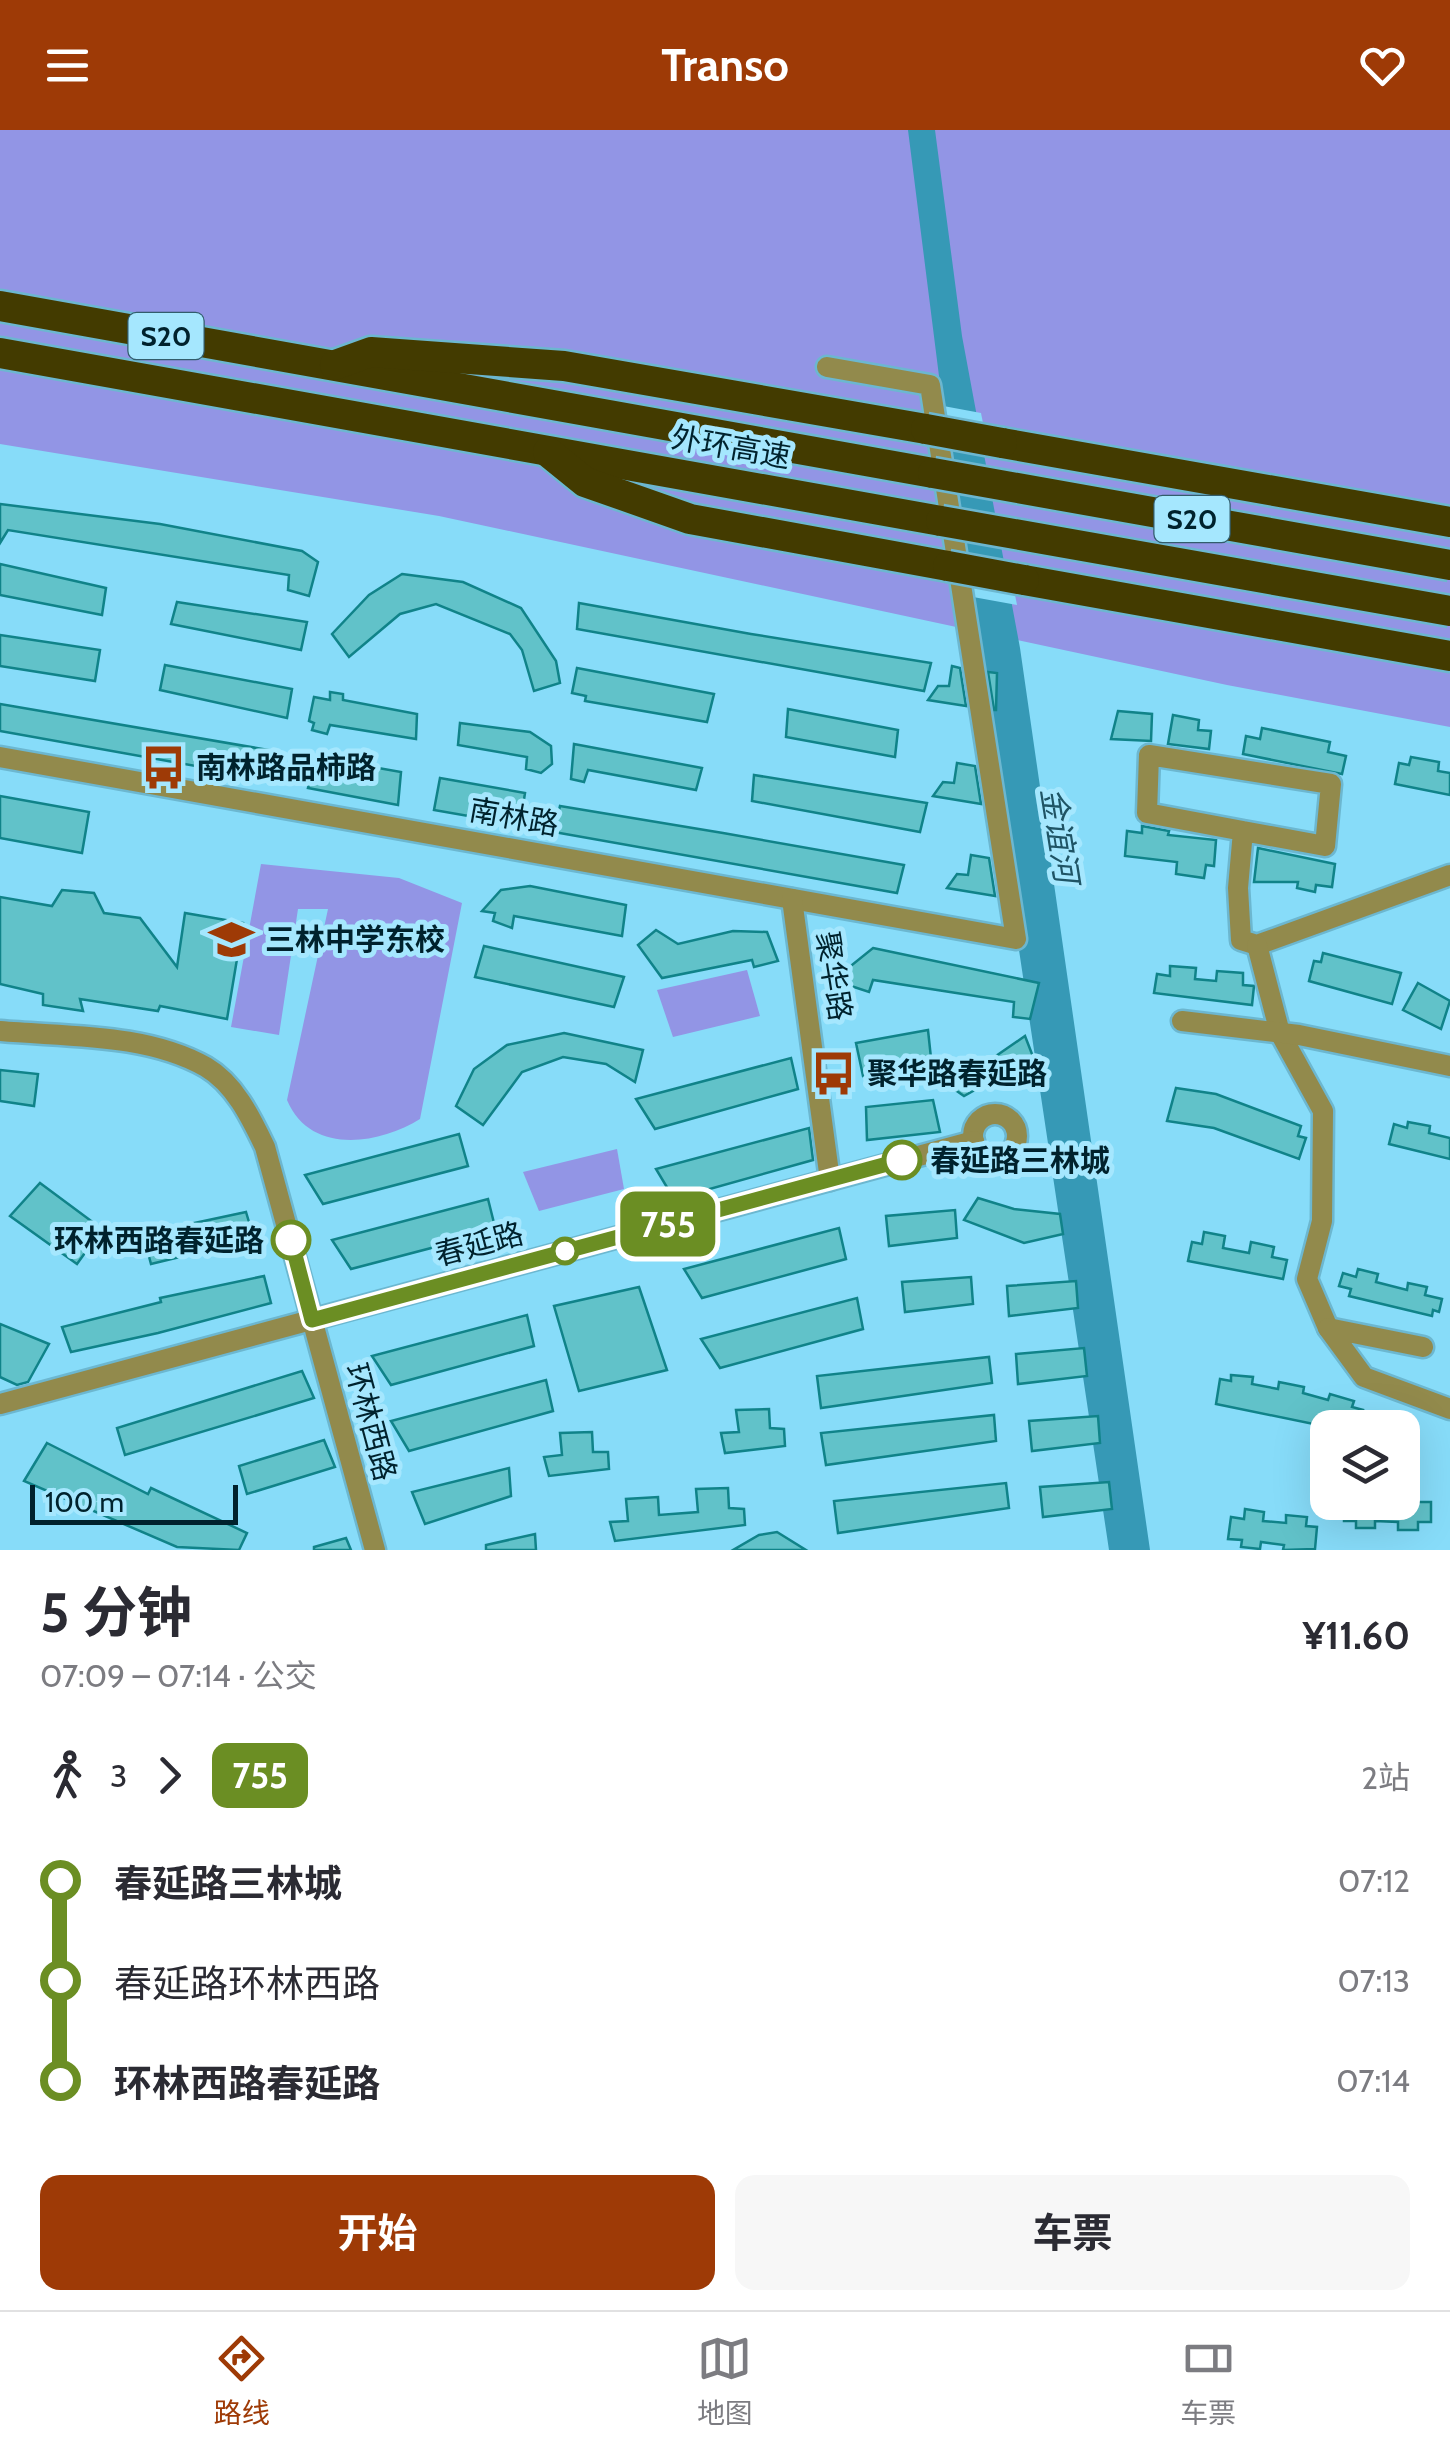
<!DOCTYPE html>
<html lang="zh">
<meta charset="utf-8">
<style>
:root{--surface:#fff;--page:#f7f7f7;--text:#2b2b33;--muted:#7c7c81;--line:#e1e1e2;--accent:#9e3a06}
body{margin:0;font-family:Cabin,"Noto Sans SC",sans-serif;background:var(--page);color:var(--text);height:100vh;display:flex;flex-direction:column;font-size:38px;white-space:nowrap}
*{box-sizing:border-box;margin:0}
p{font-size:32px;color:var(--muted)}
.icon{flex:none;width:55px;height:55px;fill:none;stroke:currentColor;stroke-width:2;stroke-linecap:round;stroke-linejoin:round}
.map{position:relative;height:1420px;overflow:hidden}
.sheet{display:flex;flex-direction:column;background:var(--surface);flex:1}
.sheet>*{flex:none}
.badge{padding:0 20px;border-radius:15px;font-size:35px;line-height:65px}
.buttons{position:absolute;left:1310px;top:1280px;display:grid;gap:20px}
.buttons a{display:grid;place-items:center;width:110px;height:110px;border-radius:20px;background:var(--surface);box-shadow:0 10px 40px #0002;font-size:50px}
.scale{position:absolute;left:30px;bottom:25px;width:208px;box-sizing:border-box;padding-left:10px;border:5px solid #00222d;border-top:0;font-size:28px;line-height:35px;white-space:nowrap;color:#00222d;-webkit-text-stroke:8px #a5e7fe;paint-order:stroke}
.map>.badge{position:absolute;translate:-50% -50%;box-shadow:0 0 0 5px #fff}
.legs{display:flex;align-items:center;gap:15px;height:110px;padding:0 40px;font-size:32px}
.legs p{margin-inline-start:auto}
.headline{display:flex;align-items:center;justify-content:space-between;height:170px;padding:0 40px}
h1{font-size:55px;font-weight:700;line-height:75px}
.action{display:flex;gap:20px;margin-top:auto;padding:20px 40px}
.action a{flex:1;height:115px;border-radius:20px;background:var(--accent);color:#fff;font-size:40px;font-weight:700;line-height:115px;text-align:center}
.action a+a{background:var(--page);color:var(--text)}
ul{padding:0 40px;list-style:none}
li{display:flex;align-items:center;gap:35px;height:100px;font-size:38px}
li i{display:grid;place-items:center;width:15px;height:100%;margin:0 12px;background:currentColor}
li i::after{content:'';width:25px;height:25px;margin:-12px;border:8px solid;border-radius:50%;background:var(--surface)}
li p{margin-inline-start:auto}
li:first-child i{background:linear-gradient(#0000 50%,currentColor 0)}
li:last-child i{background:linear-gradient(currentColor 50%,#0000 0)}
header{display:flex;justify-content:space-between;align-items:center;height:130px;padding:0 40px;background:var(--accent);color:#fff;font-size:45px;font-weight:700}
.menu{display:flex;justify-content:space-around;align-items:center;height:140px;border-top:2px solid var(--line);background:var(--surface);font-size:28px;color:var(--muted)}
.menu a{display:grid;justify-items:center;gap:5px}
.menu .selected{color:var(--accent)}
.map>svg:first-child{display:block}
.green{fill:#9295e5}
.water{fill:#3699b6}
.pier{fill:#87dcf9}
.building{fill:#61c2c9;stroke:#108389;stroke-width:2.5}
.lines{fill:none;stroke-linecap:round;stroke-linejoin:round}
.minor-casing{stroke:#6cb7d0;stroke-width:25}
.highway-casing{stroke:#6cb7d0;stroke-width:35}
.minor{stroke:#928a4c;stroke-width:20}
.highway{stroke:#433b00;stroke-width:30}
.highway-bridge-casing{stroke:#6cb7d0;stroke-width:35;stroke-linecap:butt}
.highway-bridge{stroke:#433b00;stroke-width:30}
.line-1-casing{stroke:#fff;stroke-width:22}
.line-1{stroke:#6b8e23;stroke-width:15}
.stop-1-dot{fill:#fff;stroke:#6b8e23;stroke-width:5}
.labels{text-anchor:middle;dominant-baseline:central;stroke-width:10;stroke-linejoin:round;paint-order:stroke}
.shield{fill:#a5e7fe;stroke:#325d6c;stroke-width:2.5}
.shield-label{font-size:28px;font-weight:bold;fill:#00222d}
.street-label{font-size:30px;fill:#00222d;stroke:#a5e7fe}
.poi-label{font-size:30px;font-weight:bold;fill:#00222d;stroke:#a5e7fe;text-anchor:start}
.stop-label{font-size:30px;font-weight:bold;fill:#00222d;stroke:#a5e7fe;text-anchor:start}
.water-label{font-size:32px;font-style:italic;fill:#1f5465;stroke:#a5e7fe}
</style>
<header><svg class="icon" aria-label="menu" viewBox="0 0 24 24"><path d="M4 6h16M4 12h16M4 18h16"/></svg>Transo<svg class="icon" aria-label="heart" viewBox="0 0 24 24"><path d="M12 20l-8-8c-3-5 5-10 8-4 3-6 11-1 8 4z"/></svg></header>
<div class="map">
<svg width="1450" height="1420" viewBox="0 0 1450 1420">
<rect width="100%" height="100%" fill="#87dcf9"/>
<g class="green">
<path d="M0 0H1450V597L1227 555 439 386 0 314Z"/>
<path d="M261 734 399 748 462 773 420 989C378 1015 310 1025 287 970L328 779H298L279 905 231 897Z"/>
<path d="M747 840 760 886 673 907 657 860Z"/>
<path d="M617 1019 624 1059 539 1081 523 1042Z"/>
</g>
<path class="water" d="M908 0H935L962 206 1020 518 1150 1420H1109L971 500Z"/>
<g class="pier">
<path d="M938 275 981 283 988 319 942 310Z"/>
<path d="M957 430 1010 439 1017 475 962 465Z"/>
</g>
<g class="building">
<path d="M0 374 160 394 302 421 318 432 309 466 288 460 289 445 8 400 0 413Z"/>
<path d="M0 434 106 458 102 485 0 465Z"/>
<path d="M402 444 463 452 521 478 556 531 560 553 534 561 522 520 510 504 436 474 400 484 349 527 332 504 369 465Z"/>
<path d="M177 472 307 492 301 520 171 494Z"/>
<path d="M579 473 751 504 931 533 924 561 577 499Z"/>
<path d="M0 505 100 520 95 551 0 536Z"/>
<path d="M165 535 292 559 287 588 160 560Z"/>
<path d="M952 536 960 538 966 576 928 570 938 556H949Z"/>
<path d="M577 538 714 564 707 592 585 571 586 566 572 563Z"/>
<path d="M988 542 997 543 996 580H994Z"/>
<path d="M330 562 343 564V570L417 584 416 609 330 595 327 604 312 600 314 593 309 591 314 567 330 570Z"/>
<path d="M0 574 280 622 274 650 0 601Z"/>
<path d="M788 579 898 600 895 627 786 607Z"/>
<path d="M1118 581 1152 584 1151 611 1111 609Z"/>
<path d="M1173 585 1199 590 1198 600 1211 601 1209 619 1168 614Z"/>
<path d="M460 593 530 602 551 616 552 634 541 643 526 639 527 627 458 615Z"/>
<path d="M1262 598 1330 612 1328 622 1346 626 1342 644 1243 624 1246 606 1260 609Z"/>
<path d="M574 614 702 638 696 660 588 640 584 652 571 649Z"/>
<path d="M316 627 401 642 398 675 308 658Z"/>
<path d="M1411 627 1439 632 1438 641 1450 643V665L1395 654 1399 633 1409 635Z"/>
<path d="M957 633 975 636 981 674 933 666 943 652 954 653Z"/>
<path d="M754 645 927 673 920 702 752 671Z"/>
<path d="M440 648 525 663 520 695 434 680Z"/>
<path d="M0 666 89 682 82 723 0 708Z"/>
<path d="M560 676 723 703 904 735 897 763 554 702Z"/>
<path d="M1142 696 1169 701 1168 705 1216 710 1214 736 1206 735 1204 748 1176 744 1177 732 1125 726 1127 701 1142 703Z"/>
<path d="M1258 718 1335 734 1332 757 1316 755 1315 762 1297 758 1298 752H1254Z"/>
<path d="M971 725 989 728 995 766 947 758 957 744 968 745Z"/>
<path d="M530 756 626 775 622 806 514 786 512 798 493 791 495 783 482 781 501 760Z"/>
<path d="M62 760 94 763 104 783 140 788 177 837 185 783 243 793 227 889 160 876 158 881 80 869 83 881 43 875V864L0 854V767L52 776Z"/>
<path d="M656 800 678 814 733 801 767 802 778 831 754 837 752 830 662 848 638 815Z"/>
<path d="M484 816 624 847 614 877 475 847Z"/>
<path d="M873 818 1039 853 1030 889 1013 887 1014 872 873 850 869 862 848 855V845L842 843Z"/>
<path d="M1323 823 1401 843 1392 874 1309 851 1314 831 1321 832Z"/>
<path d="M1170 836 1196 838 1195 849 1216 851 1217 841 1243 843V855L1254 856 1252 875 1154 863 1157 844 1170 846Z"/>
<path d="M1418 853 1450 871 1441 899 1403 880Z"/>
<path d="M928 900 931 928 863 946 856 913Z"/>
<path d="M564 903 643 920 635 952 606 934 563 927 522 942 483 995 456 976 474 939 507 915Z"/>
<path d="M1025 906 1037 937 1007 942 964 966 951 957Z"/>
<path d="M791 928 798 959 655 999 636 969Z"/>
<path d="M0 940 38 944 34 976 0 971Z"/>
<path d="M1176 958 1216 964 1301 996 1298 1006 1306 1008 1299 1029 1214 998 1167 991Z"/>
<path d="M933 970 940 1002 867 1010 866 977Z"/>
<path d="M1408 992 1430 996 1429 1003 1450 1008V1029L1389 1014 1394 994 1407 998Z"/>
<path d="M809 998 813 1030 674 1069 656 1039Z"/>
<path d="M459 1004 468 1036 323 1074 305 1045Z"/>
<path d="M40 1053 102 1099 77 1134 10 1086Z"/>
<path d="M978 1068 1014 1079 1060 1084 1063 1104 1024 1113 964 1090Z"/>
<path d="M488 1069 496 1101 351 1139 332 1110Z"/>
<path d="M955 1080 957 1108 889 1116 886 1086Z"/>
<path d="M246 1082 254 1109 151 1134 143 1104Z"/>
<path d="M839 1098 846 1129 702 1168 684 1139Z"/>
<path d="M1204 1102 1225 1106 1223 1118 1249 1123 1251 1112 1274 1117 1272 1127 1287 1130 1283 1149 1188 1131 1192 1112 1202 1114Z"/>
<path d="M1358 1139 1378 1144 1376 1152 1407 1160 1408 1153 1427 1157 1425 1165 1442 1169 1439 1182 1433 1180 1432 1186 1349 1166 1351 1159 1339 1156 1343 1143 1356 1147Z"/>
<path d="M264 1146 271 1173 158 1203 71 1222 62 1197 161 1172 160 1168Z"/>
<path d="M971 1147 973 1174 905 1182 902 1152Z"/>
<path d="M1076 1151 1078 1178 1009 1186 1007 1156Z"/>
<path d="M639 1157 667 1240 579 1261 554 1176Z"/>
<path d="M857 1168 863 1199 720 1238 701 1209Z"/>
<path d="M527 1185 534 1216 391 1255 372 1226Z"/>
<path d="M0 1194 49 1214 28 1252 17 1255 0 1247Z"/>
<path d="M1084 1218 1087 1246 1018 1254 1016 1224Z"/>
<path d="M989 1227 992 1253 821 1278 817 1246Z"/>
<path d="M302 1241 314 1268 125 1325 117 1298Z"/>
<path d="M1231 1245 1253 1247 1252 1254 1278 1259 1279 1252 1304 1257 1303 1263 1328 1270 1330 1264 1354 1271 1352 1277 1363 1280 1358 1298H1333L1216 1274 1220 1249 1231 1251Z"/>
<path d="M546 1250 553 1281 409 1321 391 1291Z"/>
<path d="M769 1279 770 1298 784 1299 785 1316 725 1323 721 1303 739 1302 736 1280Z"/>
<path d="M994 1285 996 1311 826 1335 821 1303Z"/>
<path d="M1098 1286 1100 1313 1032 1321 1029 1291Z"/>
<path d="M592 1302 593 1322H608L609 1339 549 1346 544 1327 562 1325 560 1303Z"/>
<path d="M324 1310 335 1337 247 1364 239 1336Z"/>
<path d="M47 1313 148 1364 151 1358 247 1403 239 1420 177 1417 24 1351Z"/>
<path d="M509 1338 511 1366 425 1394 412 1362Z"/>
<path d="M1109 1352 1112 1379 1043 1387 1040 1357Z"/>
<path d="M1006 1353 1009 1378 838 1403 834 1371Z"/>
<path d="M728 1358 729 1378 744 1379 745 1395 615 1411 610 1392 628 1391 626 1369 658 1367 659 1385 698 1382 696 1359Z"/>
<path d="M1402 1364H1418V1372H1431V1392H1418V1400H1398V1392L1375 1391V1398H1356V1391H1344V1372H1402Z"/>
<path d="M1245 1379 1264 1382 1263 1391 1286 1393V1385L1307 1387 1306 1396 1317 1397 1315 1419 1283 1420 1284 1415 1261 1412 1260 1419 1241 1417 1242 1410 1228 1409 1231 1387 1244 1389Z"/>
<path d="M777 1402 806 1420H733L759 1405Z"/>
<path d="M535 1404 536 1420H486V1415Z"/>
<path d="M346 1408 351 1420H314V1417Z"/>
</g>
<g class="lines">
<defs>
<g id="minor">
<path d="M0 627 1016 809 930 255 827 237"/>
<path d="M1243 701 1325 716 1331 654 1149 625 1147 683 1243 701 1238 758 1241 810 1257 815 1450 745"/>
<path d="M792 769 830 1050"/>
<path d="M1257 815 1280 903 1323 981 1322 1091 1307 1149 1328 1198"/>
<path d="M1182 891 1299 905 1450 936"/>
<path d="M0 901C67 907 146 903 206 937 235 954 251 988 265 1017L375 1420"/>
<circle cx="995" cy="1006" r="22"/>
<path d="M1423 1217 1328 1198 1364 1247 1450 1279"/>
<path d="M0 1274 974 1011"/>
</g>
<g id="highway">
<path d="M0 176 933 343"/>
<path d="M0 223 941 391"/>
<path d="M335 235 371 222 564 236 926 299"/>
<path d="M1002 313 1450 392"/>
<path d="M548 322 585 352 690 389 948 436"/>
<path d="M1024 450 1450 526"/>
</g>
</defs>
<use href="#minor" class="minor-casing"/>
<use href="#highway" class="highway-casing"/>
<use href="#minor" class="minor"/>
<use href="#highway" class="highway"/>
<defs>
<g id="highway-bridge">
<path d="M926 299 1002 313"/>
<path d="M933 343 1450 435"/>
<path d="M941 391 1450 481"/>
<path d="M948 436 1024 450"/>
</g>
</defs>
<use href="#highway-bridge" class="highway-bridge-casing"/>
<use href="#highway-bridge" class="highway-bridge"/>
</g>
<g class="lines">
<defs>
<path id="line-1" d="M291 1110 312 1190 902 1030"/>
</defs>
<use href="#line-1" class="line-1-casing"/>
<use href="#line-1" class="line-1"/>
</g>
<defs>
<symbol id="bus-bare" viewBox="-9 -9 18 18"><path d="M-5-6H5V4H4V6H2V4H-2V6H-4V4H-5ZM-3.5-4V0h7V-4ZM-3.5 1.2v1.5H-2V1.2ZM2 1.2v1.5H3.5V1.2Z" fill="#9e3a06" stroke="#a5e7fe" stroke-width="2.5" paint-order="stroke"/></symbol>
<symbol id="school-bare" viewBox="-9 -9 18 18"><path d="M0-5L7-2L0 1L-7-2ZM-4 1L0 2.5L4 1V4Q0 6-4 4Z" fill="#9e3a06" stroke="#a5e7fe" stroke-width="2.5" paint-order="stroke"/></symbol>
</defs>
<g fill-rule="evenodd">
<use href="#bus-bare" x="132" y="606" width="63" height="63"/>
<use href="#school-bare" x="200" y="778" width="63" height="63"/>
<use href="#bus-bare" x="802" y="912" width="63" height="63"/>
</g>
<g class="stop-1-dot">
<circle cx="902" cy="1030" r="18"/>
<circle cx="291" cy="1110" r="18"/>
<circle cx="565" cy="1121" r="12"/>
</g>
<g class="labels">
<g class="shield">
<rect x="128.5" y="183" width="75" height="46" rx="8"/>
<rect x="1154.5" y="366" width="75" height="46" rx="8"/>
</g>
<g class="shield-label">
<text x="166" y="206">S20</text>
<text x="1192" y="389">S20</text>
</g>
<g class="street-label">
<text transform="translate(731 317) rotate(10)">外环高速</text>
<text transform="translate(514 687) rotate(10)">南林路</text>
<text transform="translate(834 846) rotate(81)">聚华路</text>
<text transform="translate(479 1114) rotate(-15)">春延路</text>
<text transform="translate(371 1292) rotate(75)">环林西路</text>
</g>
<g class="poi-label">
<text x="196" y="637">南林路品柿路</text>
<text x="265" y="809">三林中学东校</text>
<text x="867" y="943">聚华路春延路</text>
</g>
<g class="stop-label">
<text x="930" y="1030">春延路三林城</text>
<text x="264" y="1110" text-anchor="end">环林西路春延路</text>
</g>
<g class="water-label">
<text transform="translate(1060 705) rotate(81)">金谊河</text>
</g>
</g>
</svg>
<div class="buttons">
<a><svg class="icon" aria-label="layers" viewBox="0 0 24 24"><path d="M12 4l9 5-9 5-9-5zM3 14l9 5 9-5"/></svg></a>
</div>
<div class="scale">100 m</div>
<b class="badge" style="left:668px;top:1094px;background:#6b8e23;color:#fff">755</b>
</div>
<section class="sheet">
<div class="headline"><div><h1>5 分钟</h1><p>07:09 – 07:14 · 公交</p></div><b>¥11.60</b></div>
<div class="legs"><svg class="icon" aria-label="walk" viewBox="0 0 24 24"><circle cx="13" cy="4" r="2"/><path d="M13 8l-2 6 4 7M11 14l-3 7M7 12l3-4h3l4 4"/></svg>3<svg class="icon" aria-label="forward" viewBox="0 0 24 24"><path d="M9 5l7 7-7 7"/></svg><b class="badge" style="background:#6b8e23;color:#fff">755</b><p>2站</p></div>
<ul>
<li><i style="color:#6b8e23"></i><b>春延路三林城</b><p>07:12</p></li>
<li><i style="color:#6b8e23"></i><span>春延路环林西路</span><p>07:13</p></li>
<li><i style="color:#6b8e23"></i><b>环林西路春延路</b><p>07:14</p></li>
</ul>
<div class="action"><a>开始</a><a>车票</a></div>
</section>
<nav class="menu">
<a class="selected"><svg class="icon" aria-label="directions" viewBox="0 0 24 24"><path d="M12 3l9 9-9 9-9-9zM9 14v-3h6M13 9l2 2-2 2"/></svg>路线</a>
<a><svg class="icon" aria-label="map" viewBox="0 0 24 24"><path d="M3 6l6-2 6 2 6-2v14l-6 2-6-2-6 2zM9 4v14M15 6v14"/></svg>地图</a>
<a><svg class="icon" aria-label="tickets" viewBox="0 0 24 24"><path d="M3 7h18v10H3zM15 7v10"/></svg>车票</a>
</nav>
